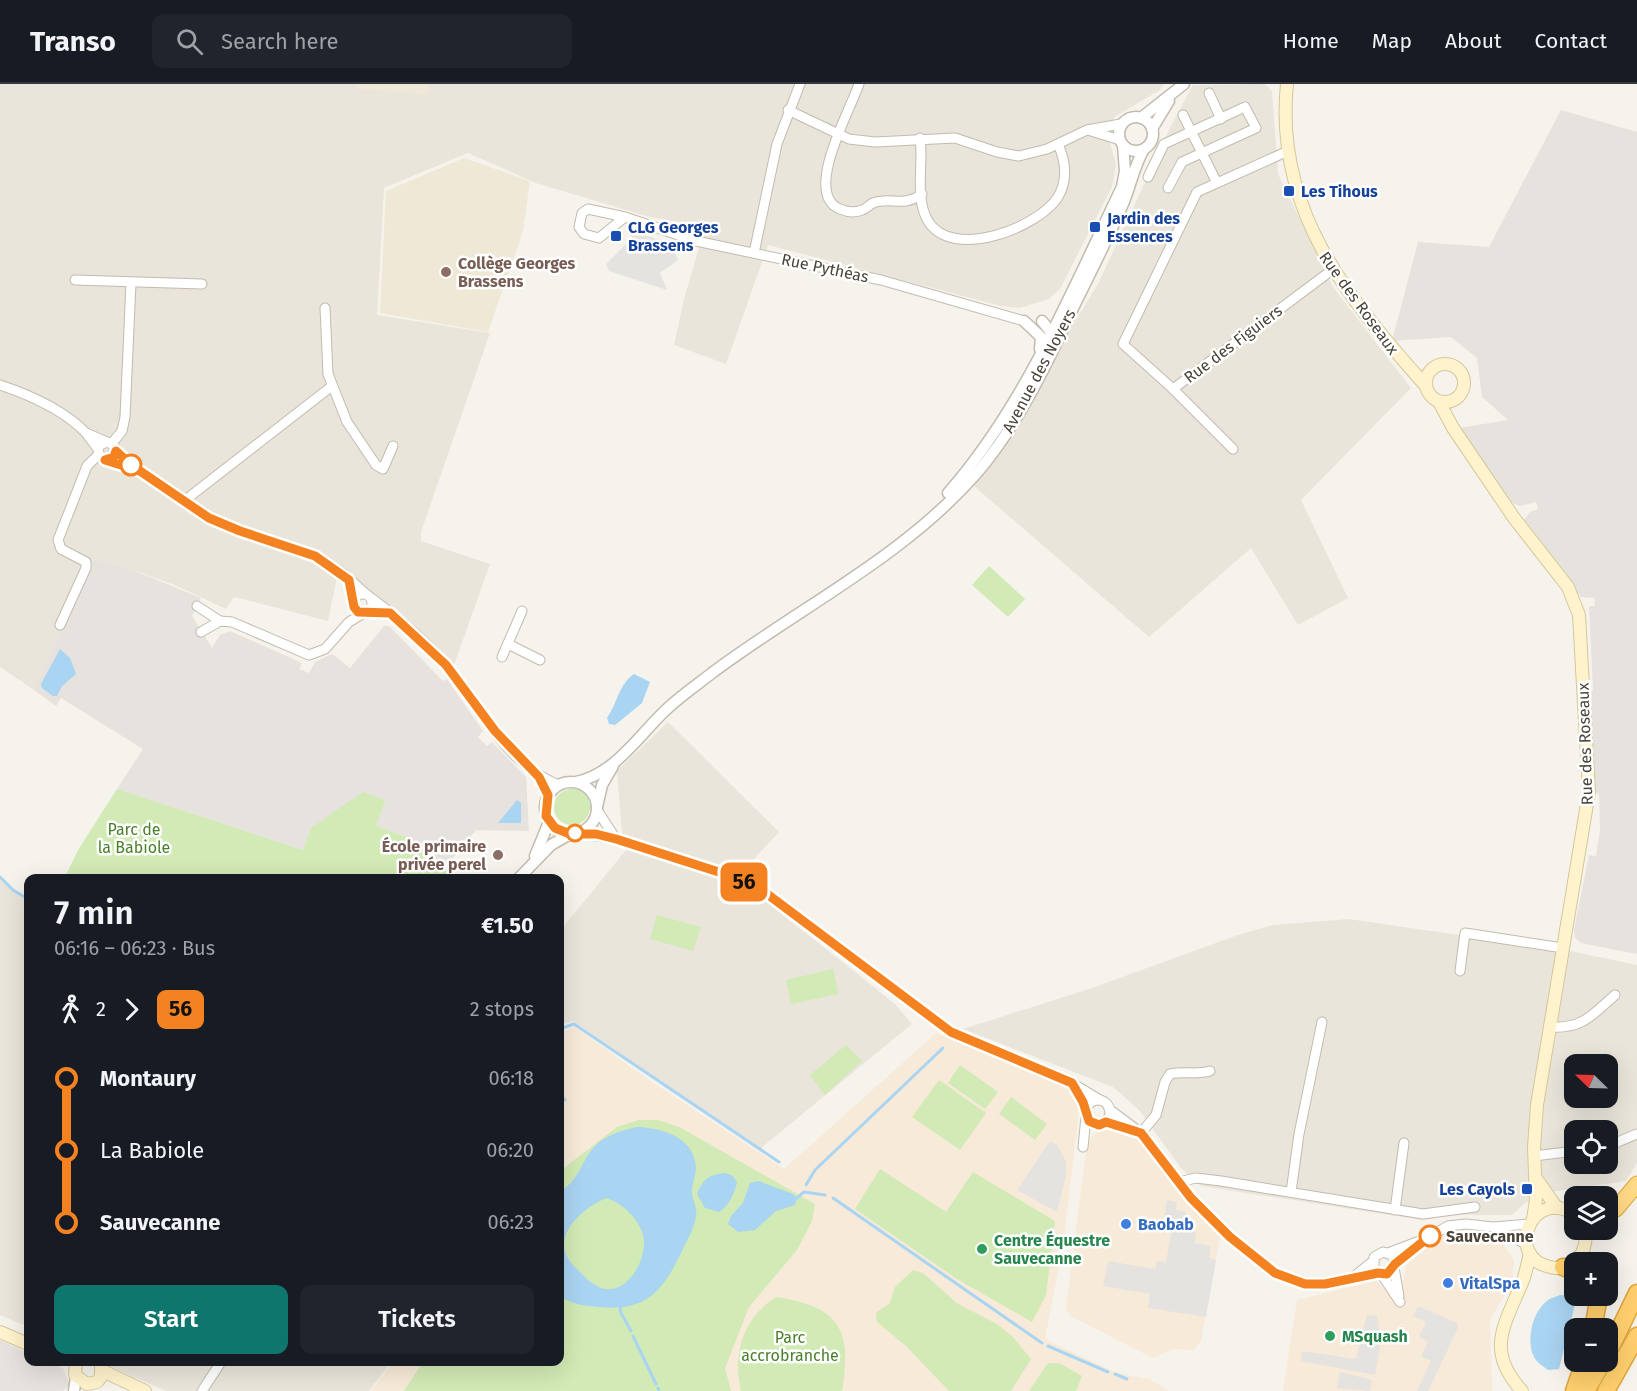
<!DOCTYPE html>
<meta charset="utf-8">
<style>
:root{--surface:#171b24;--page:#20242c;--text:#f1f3f6;--muted:#9ea1a6;--line:#363941;--accent:#0f766e}
body{margin:0;font-family:"Fira Sans",sans-serif;background:var(--page);color:var(--text);height:100vh;display:flex;flex-direction:column;font-size:22px;white-space:nowrap}
*{box-sizing:border-box;margin:0}
p{font-size:20px;color:var(--muted)}
.icon{flex:none;width:33px;height:33px;fill:none;stroke:currentColor;stroke-width:2;stroke-linecap:round;stroke-linejoin:round}
.map{position:relative;flex:1;overflow:hidden}
.details{position:absolute;left:24px;top:790px;width:540px;height:492px;display:flex;flex-direction:column;background:var(--surface);border-radius:12px;box-shadow:0 6px 24px #0002}
.details>*{flex:none}
.badge{padding:0 12px;border-radius:9px;font-size:21px;line-height:39px}
.needle{width:39px;rotate:293deg}
.tools{position:absolute;left:1564px;top:970px;display:grid;gap:12px}
.tools a{display:grid;place-items:center;width:54px;height:54px;border-radius:12px;background:var(--surface);box-shadow:0 6px 24px #0002;font-size:30px}
.map>.badge{position:absolute;translate:-50% -50%;box-shadow:0 0 0 3px #fff}
.legs{display:flex;align-items:center;gap:9px;height:66px;padding:0 30px;font-size:20px}
.legs p{margin-inline-start:auto}
.head{display:flex;align-items:center;justify-content:space-between;height:102px;padding:0 30px}
h1{font-size:33px;font-weight:600;line-height:45px}
.button{display:flex;gap:12px;margin-top:auto;padding:12px 30px}
.button a{flex:1;height:69px;border-radius:12px;background:var(--accent);color:#fff;font-size:24px;font-weight:600;line-height:69px;text-align:center}
.button a+a{background:var(--page);color:var(--text)}
ul{padding:0 30px;list-style:none}
li{display:flex;align-items:center;gap:21px;height:72px;font-size:22px}
li i{display:grid;place-items:center;width:9px;height:100%;margin:0 8px;background:currentColor}
li i::after{content:'';width:15px;height:15px;margin:-8px;border:4px solid;border-radius:50%;background:var(--surface)}
li p{margin-inline-start:auto}
li:first-child i{background:linear-gradient(#0000 50%,currentColor 0)}
li:last-child i{background:linear-gradient(currentColor 50%,#0000 0)}
header{display:flex;align-items:center;gap:36px;box-sizing:border-box;height:84px;padding:0 30px;background:var(--surface);border-bottom:2px solid var(--line)}
header strong{font-size:28px}
nav{display:flex;gap:33px;margin-inline-start:auto;font-size:21px}
.search{width:420px;height:54px;background:var(--page);display:flex;align-items:center;gap:15px;box-sizing:border-box;padding:0 21px;border-radius:12px;color:var(--muted);font-size:22px}
.map>svg:first-child{display:block}
.residential{fill:#eae5da;fill-rule:evenodd}
.commercial{fill:#f7ead8}
.industrial{fill:#e6e2dd}
.education{fill:#efe8d6}
.green{fill:#d2eab5}
.parking{fill:#e5e3e0}
.water{fill:#a9d4f2;fill-rule:evenodd}
.lines{fill:none;stroke-linecap:round;stroke-linejoin:round}
.stream{stroke:#a9d4f2;stroke-width:3}
.minor-casing{stroke:#c2bbae;stroke-width:11}
.tertiary-casing{stroke:#c2bbae;stroke-width:13}
.secondary-casing{stroke:#d6c79b;stroke-width:14}
.trunk-casing{stroke:#e0a43c;stroke-width:17}
.motorway-casing{stroke:#e0a43c;stroke-width:19}
.minor{stroke:#fff;stroke-width:9}
.tertiary{stroke:#fff;stroke-width:10}
.secondary{stroke:#fff3cd;stroke-width:12}
.trunk{stroke:#ffd985;stroke-width:15}
.motorway{stroke:#ffcf6e;stroke-width:16}
.line-1-casing{stroke:#fff;stroke-width:14}
.line-1{stroke:#f58220;stroke-width:9}
.transit-dot{fill:#1a4fb4;stroke:#fff;stroke-width:2}
.education-dot{fill:#8d6e63;stroke:#fff;stroke-width:2}
.stop-1-dot{fill:#fff;stroke:#f58220;stroke-width:3}
.shop-dot{fill:#3f7fe0;stroke:#fff;stroke-width:2}
.leisure-dot{fill:#2e9e5b;stroke:#fff;stroke-width:2}
.labels{text-anchor:middle;dominant-baseline:central;stroke-width:5;stroke-linejoin:round;paint-order:stroke}
.transit-label{font-size:16px;font-weight:bold;fill:#164399;stroke:#fff;text-anchor:start}
.education-label{font-size:16px;font-weight:bold;fill:#785e54;stroke:#fff;text-anchor:start}
.street-label{font-size:16px;fill:#4b4439;stroke:#fff}
.park-label{font-size:16px;fill:#4a7f2a;stroke:#fff}
.shop-label{font-size:16px;font-weight:bold;fill:#366cbe;stroke:#fff;text-anchor:start}
.stop-label{font-size:16px;font-weight:bold;fill:#4b4439;stroke:#fff;text-anchor:start}
.leisure-label{font-size:16px;font-weight:bold;fill:#27864d;stroke:#fff;text-anchor:start}
</style>
<header>
<strong>Transo</strong>
<div class="search"><svg class="icon" aria-label="search" viewBox="0 0 24 24"><circle cx="10" cy="10" r="6"/><path d="M15 15l6 6"/></svg>Search here</div>
<nav><a>Home</a><a>Map</a><a>About</a><a>Contact</a></nav>
</header>
<div class="map">
<svg width="1637" height="1307" viewBox="0 0 1637 1307">
<rect width="100%" height="100%" fill="#f6f3ec"/>
<g class="residential">
<path d="M0 0H1164L1160 6 1114 33 1110 59 1116 80 1112 103 1060 205 1049 215 1020 224 1001 222 768 161 726 280 674 261 684 215 705 143 646 132 536 99 468 69 384 104 377 231 490 249 421 448V457L490 480 454 581 339 483 328 537 234 513 226 525 177 502 128 484 93 475 34 606 0 583Z"/>
<path d="M1265 0 1272 7 1278 90 1333 203 1411 304 1301 416 1348 514 1298 541 1251 464 1149 553 974 402 1098 200 1170 44 1193 1Z"/>
<path d="M668 638 779 748 732 799 766 818 849 883 896 921 912 940 760 1065 573 937 560 941V847L626 766 622 749 617 687Z"/>
<path d="M0 795 28 818V1243L0 1231Z"/>
<path d="M1349 835 1570 867 1637 881V1079L1626 1097 1556 1107 1525 1119 1512 1131H1456L1422 1136 1201 1102 1181 1084 1139 1026 1113 1003 963 945 1092 904 1238 851 1273 841ZM1575 981H1608V1014H1575ZM1575 1047H1608V1080H1575Z"/>
<path d="M108 1278H391L369 1307H166L109 1282Z"/>
</g>
<g class="commercial">
<path d="M575 943 646 994 784 1085 936 949 1061 997 1074 1010 1079 1027 1063 1161 1045 1255 1117 1289 1149 1295 1169 1307H371L393 1278H560V949Z"/>
<path d="M1108 1045 1122 1047 1136 1054 1148 1066 1178 1109 1220 1154 1201 1257 1194 1266 1173 1265 1153 1274 1072 1233 1066 1225 1086 1068 1090 1055 1097 1047Z"/>
<path d="M1447 1148 1500 1155 1514 1176 1512 1199 1490 1235 1492 1307H1283L1297 1216 1376 1197 1400 1217 1406 1181Z"/>
</g>
<g class="industrial">
<path d="M1561 26 1637 48V870L1581 859 1575 854 1574 846 1589 771 1596 772 1600 746 1599 710 1594 708 1590 607 1593 606 1589 522H1595L1594 514 1581 513 1527 441 1524 436 1530 428 1538 425 1536 418 1520 422 1509 418 1459 344 1508 336 1482 313 1477 274 1451 253 1392 257 1418 158 1489 163Z"/>
<path d="M93 475 128 484 201 514 192 532 212 564 220 551 230 547 302 579 299 585 309 589 315 578 332 570 350 584 384 542H389L443 597 447 595 483 647 478 653 487 662 492 658 526 693 529 747 476 746 445 784 409 754 375 742 311 744 303 766 117 705 143 665 61 614 56 622 34 606Z"/>
<path d="M0 1256 28 1269V1278H48L63 1284 70 1301 63 1307H0Z"/>
</g>
<g class="education">
<path d="M358 0H428L427 10 358 5Z"/>
<path d="M464 74 530 97 523 147 488 248 380 229 386 107Z"/>
</g>
<g class="green">
<path d="M989 482 1025 515 1008 533 972 501Z"/>
<path d="M117 705 303 766 311 744 363 708 385 716 376 742 409 754 459 795H64L78 766Z"/>
<circle cx="572" cy="723" r="18"/>
<path d="M657 831 701 843 693 867 650 855Z"/>
<path d="M833 885 838 910 791 920 786 896Z"/>
<path d="M846 961 862 977 825 1011 810 991Z"/>
<path d="M960 981 998 1008 985 1025 948 999Z"/>
<path d="M939 996 986 1029 960 1066 912 1033Z"/>
<path d="M1011 1013 1047 1040 1035 1056 999 1030Z"/>
<path d="M639 1036H658L681 1044 815 1120 812 1137 797 1166 749 1223 725 1284 731 1307H404L423 1278H560V1087L617 1043Z"/>
<path d="M880 1085 946 1128 973 1088 1055 1137 1046 1211 1032 1238 957 1195 855 1125Z"/>
<path d="M913 1186 923 1189 958 1220 997 1240 1012 1252 1031 1275 1011 1307H949L906 1262 877 1238 876 1229 890 1219 895 1203Z"/>
<path d="M776 1213C840 1223 852 1245 842 1307H741C732 1270 743 1234 776 1213Z"/>
<path d="M1048 1279H1059L1082 1292 1076 1307H1029Z"/>
</g>
<g class="parking">
<path d="M630 146 671 160 678 176 660 189 667 206 609 187 606 180 632 154Z"/>
<path d="M1050 1057 1057 1061 1066 1078V1091L1057 1128 1017 1106Z"/>
<path d="M1167 1116 1177 1118 1176 1126 1186 1128 1184 1145 1196 1148 1195 1159 1211 1162 1209 1174 1216 1176 1206 1233 1148 1224 1150 1210 1103 1202 1108 1177 1155 1185 1157 1177 1166 1178 1171 1149 1162 1148Z"/>
<path d="M1418 1222 1457 1239 1458 1244 1428 1307H1417L1431 1277 1421 1273 1428 1258 1419 1253 1426 1238 1413 1232Z"/>
<path d="M1367 1231 1377 1232 1381 1257 1375 1291 1301 1277 1302 1267 1356 1275Z"/>
<path d="M1340 1288 1372 1296 1370 1307 1337 1304Z"/>
</g>
<g class="water">
<path d="M60 565 70 574 76 590 62 602 57 612H53L42 604 41 600Z"/>
<path d="M634 590 650 598 642 619 615 641 609 640 607 634C617 620 619 600 634 590Z"/>
<path d="M517 716 521 719V739H498Z"/>
<path d="M637 1043C662 1044 694 1053 696 1083 696 1091 692 1099 692 1106 691 1115 698 1123 696 1133 694 1144 687 1157 682 1167 663 1207 646 1228 599 1223 586 1222 570 1220 560 1212V1107C581 1096 581 1074 598 1059 609 1050 624 1046 637 1043ZM606 1114C622 1118 643 1138 644 1157 645 1177 628 1209 605 1205 593 1203 583 1191 575 1183 547 1156 579 1126 606 1114Z"/>
<path d="M725 1089 733 1092 737 1099C734 1110 729 1122 719 1128L705 1124 697 1110C703 1095 708 1091 725 1089Z"/>
<path d="M758 1097 793 1110 797 1114 795 1121 776 1127 755 1146 738 1148 728 1140 731 1132 743 1119 750 1099Z"/>
<path d="M1560 1211 1577 1212 1559 1285 1548 1286C1543 1282 1536 1278 1534 1273 1526 1257 1532 1228 1547 1217 1550 1214 1556 1213 1560 1211Z"/>
</g>
<g class="lines">
<g class="stream">
<path d="M0 793 13 806 28 815"/>
<path d="M560 945 574 940 779 1078"/>
<path d="M560 1010 565 1016"/>
<path d="M806 1101 815 1086 943 964"/>
<path d="M797 1114 804 1108 825 1111"/>
<path d="M833 1114 1042 1259"/>
<path d="M621 1222 620 1227 631 1247"/>
<path d="M633 1252 656 1300"/>
<path d="M1048 1262 1108 1288"/>
<path d="M1115 1290 1127 1295"/>
<path d="M658 1304 659 1307"/>
</g>
<defs>
<g id="minor">
<path d="M859 0C851 25 802 110 840 125 847 128 855 129 862 126 866 125 869 121 873 119 891 112 903 124 922 110"/>
<path d="M1209 9 1221 35"/>
<path d="M788 26 849 55 875 58 955 54 997 68 1019 72 1047 65 1087 46 1121 40"/>
<path d="M1183 31 1216 97"/>
<path d="M1091 47 1120 56"/>
<path d="M920 54C924 80 914 113 928 137 952 177 1038 144 1058 113 1068 96 1066 78 1058 60"/>
<path d="M1288 67 1197 108 1123 260 1173 305 1332 186"/>
<path d="M1148 93 1164 60 1245 23 1256 44 1182 78 1168 104"/>
<path d="M625 133 599 154 584 150 579 143 582 129 588 125 625 133 696 157 881 196 1024 237"/>
<path d="M754 169 777 60 800 0"/>
<path d="M75 196 202 200"/>
<path d="M325 224 328 290 347 338 376 381 383 385 393 362"/>
<path d="M0 301C30 311 64 326 86 349"/>
<path d="M1173 305 1233 365"/>
<path d="M112 359 122 347 125 333 131 199"/>
<path d="M98 365 86 349 114 361V373L105 376 100 373 98 365 100 361 107 358"/>
<path d="M105 376 140 387 116 367"/>
<path d="M140 387 209 434 240 447 315 472 344 490 367 511"/>
<path d="M184 417 332 302"/>
<circle cx="363" cy="519" r="9"/>
<path d="M371 514C397 533 426 556 446 582 480 624 507 681 559 701"/>
<path d="M197 522 220 537"/>
<path d="M60 541 86 484V478L61 465 58 456 87 382 98 371"/>
<path d="M201 548 220 537 232 538 309 571 325 565 349 538 364 529"/>
<path d="M508 560 540 576"/>
<path d="M502 573 522 527"/>
<path d="M539 693 548 711"/>
<path d="M597 726 616 755"/>
<path d="M577 749 616 755 725 790 762 806 951 948 1072 999 1100 1016"/>
<path d="M1460 887 1465 849 1563 864"/>
<path d="M1549 943C1583 945 1591 932 1615 911"/>
<path d="M1074 1001 1084 1018 1085 1028"/>
<circle cx="1098" cy="1028" r="12"/>
<path d="M1109 1025 1141 1049 1191 1114 1230 1153 1275 1189 1305 1200H1325L1378 1189"/>
<path d="M1141 1049 1156 1031 1165 998 1170 990C1184 987 1197 991 1210 987"/>
<path d="M1608 1062 1637 1050"/>
<path d="M1083 1063 1086 1033"/>
<path d="M1534 1072 1575 1067"/>
<path d="M1179 1098 1196 1094 1221 1097 1423 1130 1475 1123"/>
<path d="M1291 1108 1299 1050 1322 938"/>
<path d="M1395 1126 1404 1059"/>
<path d="M1495 1144 1526 1160"/>
<path d="M1388 1169 1417 1158"/>
<path d="M1395 1180 1422 1157 1448 1142 1466 1140 1493 1143 1529 1140"/>
<path d="M1394 1184 1399 1212"/>
<path d="M1382 1191 1391 1188 1395 1180 1392 1171 1383 1168 1374 1173V1185L1382 1191 1400 1218"/>
<path d="M1351 1195 1372 1178"/>
<path d="M202 1307 221 1278"/>
</g>
<g id="tertiary">
<circle cx="1136" cy="50" r="17"/>
<path d="M1141 34 1184 0"/>
<path d="M1152 45 1169 17"/>
<path d="M1024 237 1041 253 1040 265"/>
<path d="M1042 237 1051 248 1052 254"/>
<path d="M948 409C1026 320 1071 208 1122 103L1125 87 1123 61"/>
<path d="M576 698C616 690 640 649 669 623 682 611 698 600 712 589 800 523 902 474 976 390 1018 341 1047 280 1074 222 1091 188 1108 154 1123 120 1131 101 1134 82 1144 65"/>
<circle cx="571" cy="724" r="26"/>
<path d="M597 723 602 701 613 682"/>
<path d="M535 772 549 738"/>
<path d="M518 795 551 761 570 750"/>
<path d="M74 1307 76 1293"/>
</g>
<g id="secondary">
<path d="M1287 0C1274 126 1347 213 1425 301"/>
<circle cx="1445" cy="299" r="19"/>
<path d="M1439 318 1453 344 1514 434 1568 503 1579 531 1589 708 1537 1021 1534 1063 1536 1116 1533 1135"/>
<path d="M1535 1093 1557 1124"/>
<path d="M1575 1131C1533 1101 1503 1173 1550 1183 1557 1185 1566 1184 1572 1179 1584 1172 1587 1159 1585 1146"/>
<path d="M0 1248 28 1260"/>
<path d="M76 1278 75 1291 87 1300 97 1298 101 1293V1278"/>
<path d="M103 1287 145 1307"/>
<path d="M1522 1307C1486 1267 1503 1244 1521 1201 1526 1191 1527 1180 1530 1170"/>
</g>
<g id="trunk">
<path d="M1608 1128 1616 1125 1637 1100"/>
<path d="M1573 1129H1575"/>
</g>
<g id="motorway">
<path d="M1563 1183 1575 1188"/>
<path d="M1593 1245 1599 1212"/>
<path d="M1608 1269 1637 1209"/>
<path d="M1574 1307 1584 1278"/>
<path d="M1586 1307 1603 1278"/>
<path d="M1606 1307 1637 1252"/>
</g>
</defs>
<use href="#minor" class="minor-casing"/>
<use href="#tertiary" class="tertiary-casing"/>
<use href="#secondary" class="secondary-casing"/>
<use href="#trunk" class="trunk-casing"/>
<use href="#motorway" class="motorway-casing"/>
<use href="#minor" class="minor"/>
<use href="#tertiary" class="tertiary"/>
<use href="#secondary" class="secondary"/>
<use href="#trunk" class="trunk"/>
<use href="#motorway" class="motorway"/>
</g>
<g class="lines">
<defs>
<path id="line-1" d="M131 381 116 367 114 373 105 376 140 387 209 434 240 447 315 472 349 496 354 523 358 528 390 529 446 581 495 647 539 693 548 711 546 732 555 744 570 750H596L616 755 725 790 762 806 951 948 1072 999 1083 1018 1089 1037 1099 1041 1106 1038 1141 1049 1191 1114 1230 1153 1275 1189 1305 1200H1325L1378 1189 1387 1190 1395 1180 1430 1152"/>
</defs>
<use href="#line-1" class="line-1-casing"/>
<use href="#line-1" class="line-1"/>
</g>
<g class="transit-dot">
<rect x="1283" y="101" width="12" height="12" rx="3"/>
<rect x="1089" y="137" width="12" height="12" rx="3"/>
<rect x="610" y="146" width="12" height="12" rx="3"/>
<rect x="1521" y="1099" width="12" height="12" rx="3"/>
</g>
<g class="education-dot">
<circle cx="446" cy="188" r="6"/>
<circle cx="498" cy="771" r="6"/>
</g>
<g class="stop-1-dot">
<circle cx="131" cy="381" r="10"/>
<circle cx="575" cy="749" r="8"/>
<circle cx="1430" cy="1152" r="10"/>
</g>
<g class="shop-dot">
<circle cx="1126" cy="1140" r="6"/>
<circle cx="1448" cy="1199" r="6"/>
</g>
<g class="leisure-dot">
<circle cx="982" cy="1165" r="6"/>
<circle cx="1330" cy="1252" r="6"/>
</g>
<g class="labels">
<g class="transit-label">
<text x="1301" y="107">Les Tihous</text>
<text x="1107" y="134">Jardin des<tspan x="1107" dy="18">Essences</tspan></text>
<text x="628" y="143">CLG Georges<tspan x="628" dy="18">Brassens</tspan></text>
<text x="1515" y="1105" text-anchor="end">Les Cayols</text>
</g>
<g class="education-label">
<text x="458" y="179">Collège Georges<tspan x="458" dy="18">Brassens</tspan></text>
<text x="486" y="762" text-anchor="end">École primaire<tspan x="486" dy="18">privée perel</tspan></text>
</g>
<g class="street-label">
<text transform="translate(825 184) rotate(12)">Rue Pythéas</text>
<text transform="translate(1359 219) rotate(54)">Rue des Roseaux</text>
<text transform="translate(1233 260) rotate(-37)">Rue des Figuiers</text>
<text transform="translate(1039 287) rotate(-62)">Avenue des Noyers</text>
<text transform="translate(1585 660) rotate(-92)">Rue des Roseaux</text>
</g>
<g class="park-label">
<text x="134" y="745">Parc de<tspan x="134" dy="18">la Babiole</tspan></text>
<text x="790" y="1253">Parc<tspan x="790" dy="18">accrobranche</tspan></text>
</g>
<g class="shop-label">
<text x="1138" y="1140">Baobab</text>
<text x="1460" y="1199">VitalSpa</text>
</g>
<g class="stop-label">
<text x="1446" y="1152">Sauvecanne</text>
</g>
<g class="leisure-label">
<text x="994" y="1156">Centre Équestre<tspan x="994" dy="18">Sauvecanne</tspan></text>
<text x="1342" y="1252">MSquash</text>
</g>
</g>
</svg>
<div class="tools">
<a><svg class="needle" viewBox="-14 -14 28 28"><path d="M0-13l5 13h-10z" fill="#e53935"/><path d="M0 13l5-13h-10z" fill="#9ea1a6"/></svg></a>
<a><svg class="icon" aria-label="locate" viewBox="0 0 24 24"><circle cx="12" cy="12" r="6"/><path d="M12 2v4M12 18v4M2 12h4M18 12h4"/></svg></a>
<a><svg class="icon" aria-label="layers" viewBox="0 0 24 24"><path d="M12 4l9 5-9 5-9-5zM3 14l9 5 9-5"/></svg></a>
<a>+</a>
<a>−</a>
</div>
<b class="badge" style="left:744px;top:798px;background:#f58220;color:#111">56</b>
<section class="details">
<div class="head"><div><h1>7 min</h1><p>06:16 – 06:23 · Bus</p></div><b>€1.50</b></div>
<div class="legs"><svg class="icon" aria-label="walk" viewBox="0 0 24 24"><circle cx="13" cy="4" r="2"/><path d="M13 8l-2 6 4 7M11 14l-3 7M7 12l3-4h3l4 4"/></svg>2<svg class="icon" aria-label="forward" viewBox="0 0 24 24"><path d="M9 5l7 7-7 7"/></svg><b class="badge" style="background:#f58220;color:#111">56</b><p>2 stops</p></div>
<ul>
<li><i style="color:#f58220"></i><b>Montaury</b><p>06:18</p></li>
<li><i style="color:#f58220"></i><span>La Babiole</span><p>06:20</p></li>
<li><i style="color:#f58220"></i><b>Sauvecanne</b><p>06:23</p></li>
</ul>
<div class="button"><a>Start</a><a>Tickets</a></div>
</section>
</div>
